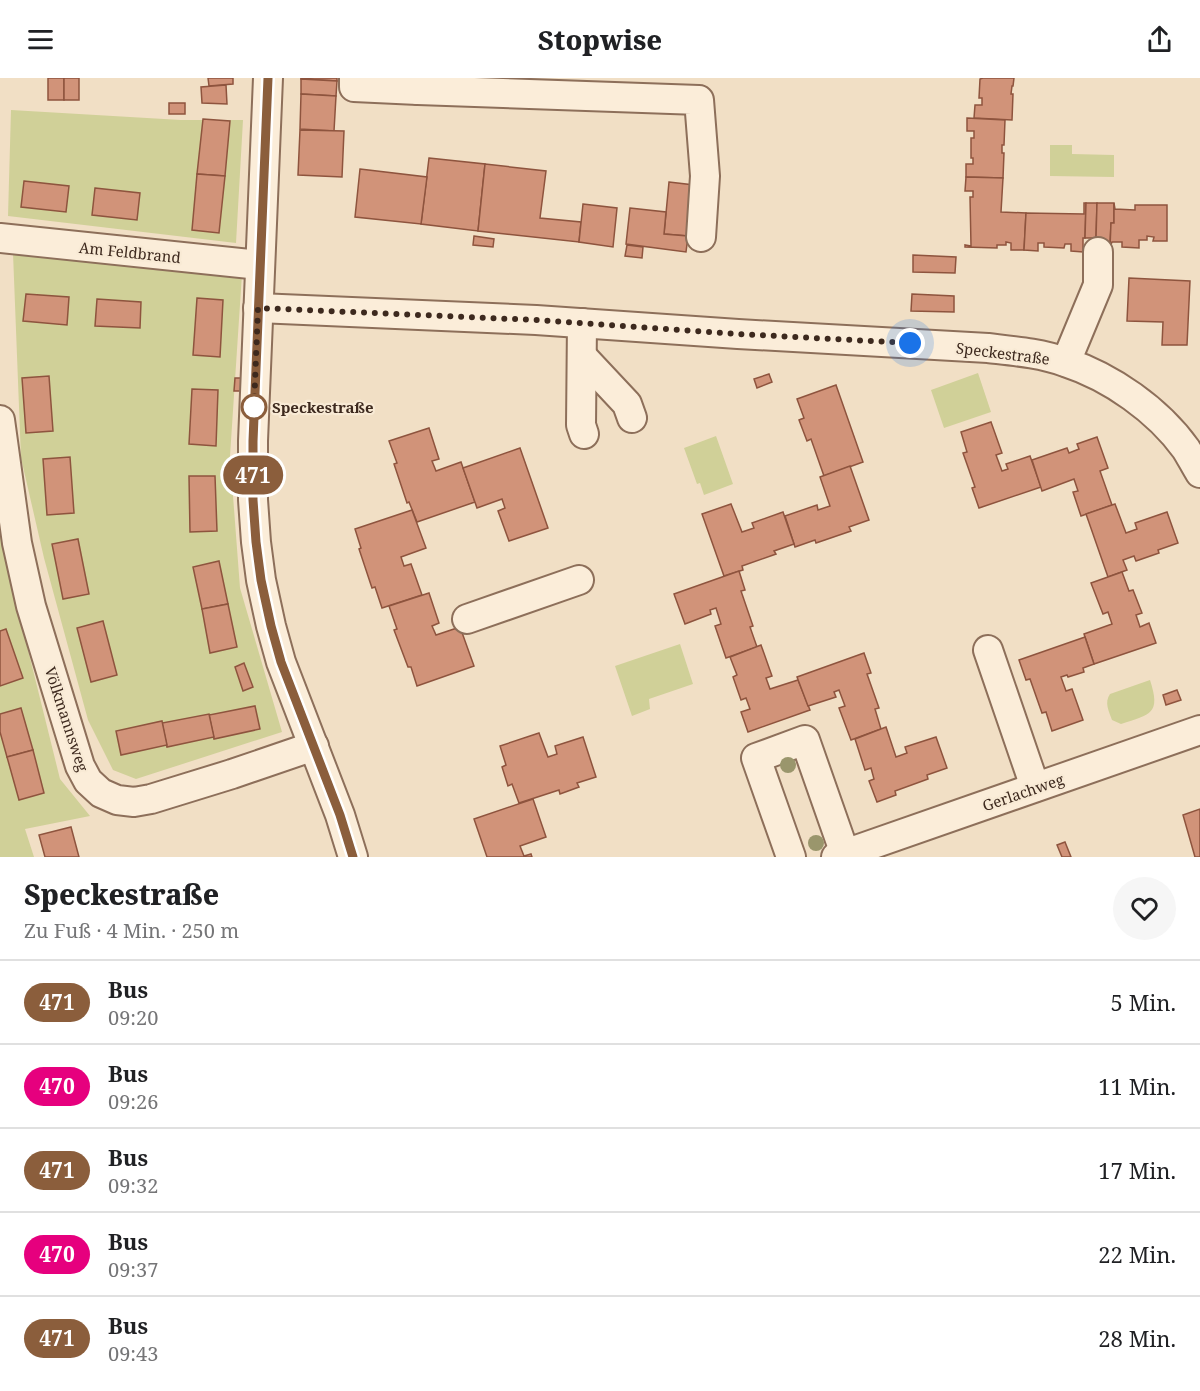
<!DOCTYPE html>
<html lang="de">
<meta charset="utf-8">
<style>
:root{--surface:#fff;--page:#f6f6f6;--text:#202124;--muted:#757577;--line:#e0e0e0}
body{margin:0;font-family:"Noto Serif",serif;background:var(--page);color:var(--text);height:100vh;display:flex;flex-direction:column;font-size:22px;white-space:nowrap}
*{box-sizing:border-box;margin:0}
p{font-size:20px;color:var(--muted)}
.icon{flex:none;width:33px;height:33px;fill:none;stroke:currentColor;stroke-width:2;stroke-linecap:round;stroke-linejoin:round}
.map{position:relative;height:779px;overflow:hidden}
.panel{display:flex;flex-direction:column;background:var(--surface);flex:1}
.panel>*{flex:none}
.badge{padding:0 12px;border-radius:20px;font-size:21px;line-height:39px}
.you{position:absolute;width:30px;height:30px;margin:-15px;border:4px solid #fff;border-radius:50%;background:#1a73e8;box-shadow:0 0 0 9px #1a73e833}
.map>.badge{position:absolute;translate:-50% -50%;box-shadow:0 0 0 3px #fff}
.round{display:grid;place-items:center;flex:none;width:63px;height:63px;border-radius:32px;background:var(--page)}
.summary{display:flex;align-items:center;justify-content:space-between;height:102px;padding:0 24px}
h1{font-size:28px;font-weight:800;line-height:45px}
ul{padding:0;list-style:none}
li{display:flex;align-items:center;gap:18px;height:84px;padding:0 24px;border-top:2px solid var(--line)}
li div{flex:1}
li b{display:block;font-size:22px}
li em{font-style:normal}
li .badge{min-width:66px;font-weight:700;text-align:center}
header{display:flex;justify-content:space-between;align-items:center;height:78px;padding:0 24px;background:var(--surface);font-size:27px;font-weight:800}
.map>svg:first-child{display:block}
.green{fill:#d0d098}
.building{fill:#d19379;stroke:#8e543e;stroke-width:1.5}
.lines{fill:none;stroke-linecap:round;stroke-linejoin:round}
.minor-casing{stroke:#8d6f5a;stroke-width:32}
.minor{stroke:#fbedd9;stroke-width:28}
.tree{fill:#9a966c}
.line-casing{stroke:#fff;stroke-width:14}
.line{stroke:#8b5e3c;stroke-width:9}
.walk{stroke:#3d291e;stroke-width:6;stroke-dasharray:0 10.8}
.stop-dot{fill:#fff;stroke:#8b5e3c;stroke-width:3}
.labels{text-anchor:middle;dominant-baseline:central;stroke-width:4.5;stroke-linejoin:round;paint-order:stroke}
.street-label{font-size:15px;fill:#3d291e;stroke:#f8ead5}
.stop-label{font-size:15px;font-weight:bold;fill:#3d291e;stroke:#f8ead5;text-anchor:start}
</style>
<header><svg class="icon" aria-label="menu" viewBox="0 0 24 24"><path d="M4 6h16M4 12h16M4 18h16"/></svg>Stopwise<svg class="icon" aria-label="share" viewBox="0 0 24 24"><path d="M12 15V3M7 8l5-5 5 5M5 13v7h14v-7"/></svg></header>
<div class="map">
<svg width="1200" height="779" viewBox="0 0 1200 779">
<rect width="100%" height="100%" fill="#f1dfc5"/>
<g class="green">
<path d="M11 32 181 42H243L236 165 8 138Z"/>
<path d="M1050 67H1072V76L1114 77V99L1050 98Z"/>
<path d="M13 175 242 196 230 378 240 510 282 654 136 701 113 692 88 642 44 480 21 380Z"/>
<path d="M978 295 991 334 944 350 931 312Z"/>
<path d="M716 358 733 406 704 417 700 405 697 406 684 370Z"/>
<path d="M0 449 3 471 60 701 90 738 25 751 34 779H0Z"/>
<path d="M680 566 693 606 649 621 650 631 632 638 615 588Z"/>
<path d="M1150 602C1161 636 1151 636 1121 646L1112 642C1109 633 1104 625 1110 616Z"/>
</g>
<g class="building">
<rect x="48" y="0" width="16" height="22"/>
<rect x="64" y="0" width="15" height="22"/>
<path d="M208 0H233V6L209 8Z"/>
<path d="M301 0H337V3L301 1Z"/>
<path d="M983 0H1014L1013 8H1012L1011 16H1013L1012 42 974 40 975 27H982V20H979L980 1Z"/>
<path d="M301 1 337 3 336 18 301 16Z"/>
<path d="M226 7 227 26 202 25 201 9Z"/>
<path d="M301 16 336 18 334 53 300 51Z"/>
<rect x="169" y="25" width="16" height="11"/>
<path d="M967 40 1005 42 1004 67H1002V75H1004L1003 100 966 99V86H973V80H971V60H974V53H967Z"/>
<path d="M203 41 230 43 225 98 197 96Z"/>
<path d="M300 52 344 53 342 99 298 97Z"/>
<path d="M429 80 485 86 478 153 421 146Z"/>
<path d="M485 86 546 93 540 140 581 144 579 164 478 153Z"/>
<path d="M360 91 427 99 421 146 355 139Z"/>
<path d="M197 96 225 98 219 155 192 152Z"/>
<path d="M966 99 1003 100 1001 134 1026 135 1024 172H1011V165L1006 164V167H997V170L965 169V167L971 168 970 119H973V113H965Z"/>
<path d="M24 103 69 108 66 134 21 129Z"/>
<path d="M669 104 694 107 688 158 664 156Z"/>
<path d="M95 110 140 115 137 142 92 137Z"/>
<path d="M1084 125H1086L1085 160H1083V174L1071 173V166H1065L1064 170 1044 169V165H1038V173L1024 172 1026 135 1084 136Z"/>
<path d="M1086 125H1097L1096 160H1085Z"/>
<path d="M1097 125H1114V145H1111L1110 166 1097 165V161L1096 160Z"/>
<path d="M1114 125 1115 131 1135 132V127H1167V163H1153L1154 159 1147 158V162H1139V170L1122 169V164H1112L1110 169 1111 145H1114Z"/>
<path d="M583 126 617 130 613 169 579 164Z"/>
<path d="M630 130 666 134 664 156 688 158 686 174 626 166Z"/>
<path d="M474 158 494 161 493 169 473 167Z"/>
<path d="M627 167 643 169 642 180 625 178Z"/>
<path d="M913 177 956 179 955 195 913 194Z"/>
<path d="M1129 200 1190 203 1187 267H1162L1163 244 1127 243Z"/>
<path d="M26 216 69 219 67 247 23 243Z"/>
<path d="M912 216 954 218V234L911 233Z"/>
<path d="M197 220 223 222 220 279 193 277Z"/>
<path d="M97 221 141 224 140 250 95 248Z"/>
<path d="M769 296 772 304 757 310 754 301Z"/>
<path d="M49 298 53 353 26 355 22 300Z"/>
<path d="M235 300H241V313H234Z"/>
<path d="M836 307 863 384 824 398 811 361 807 363 799 342 804 340 797 321Z"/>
<path d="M192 311 218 312 216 368 189 366Z"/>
<path d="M991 344 1002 375 996 377 1002 393 1008 391 1006 386 1030 378 1041 409 979 430 972 410 975 409 963 375 967 374 961 354Z"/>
<path d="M429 350 439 381 432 383 436 393 461 384 475 424 417 444 409 424 407 425 394 386 397 385 389 363Z"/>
<path d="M1097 359 1108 390 1100 393 1112 427 1081 438 1073 414 1078 413 1074 401 1042 413 1032 382 1067 370 1069 375 1079 371 1077 366Z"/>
<path d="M520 370 548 450 509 463 498 433 505 430 502 421 477 430 463 390Z"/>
<path d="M70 379 74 435 47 437 43 381Z"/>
<path d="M850 388 869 442 849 449 851 453 816 465 815 462 795 469 785 438 817 427 818 432 830 428 820 399Z"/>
<path d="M189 398H215L217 453 190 454Z"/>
<path d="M731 426 742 454 754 450 752 445 783 434 794 466 774 473 776 476 742 488 743 492 724 498 702 436Z"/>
<path d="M1115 426 1126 455 1137 451 1135 445 1167 434 1178 465 1158 472 1159 475 1136 483 1134 478 1123 482 1127 492 1108 499 1086 436Z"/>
<path d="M412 432 426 470 401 479 404 488 411 486 422 517 382 530 375 509 372 510 359 471 361 470 355 451Z"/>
<path d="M78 461 89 516 63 521 52 466Z"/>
<path d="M219 483 228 526 202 531 193 489Z"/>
<path d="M739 493 745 512 741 513 753 548 750 549 757 569 726 580 715 548 721 546 716 530 710 532 711 536 685 546 674 516Z"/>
<path d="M1122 494 1129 513 1133 512 1142 535 1136 537 1140 549 1149 545 1156 565 1094 586 1084 556 1112 546 1108 534 1103 536 1091 505Z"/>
<path d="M429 515 439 545 432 548 436 557 460 549 474 588 417 608 411 589H408L394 552 397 551 389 528Z"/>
<path d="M228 526 237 569 210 575 202 531Z"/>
<path d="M103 543 117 597 91 604 77 550Z"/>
<path d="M6 551 23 600 0 608V553Z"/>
<path d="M1085 559 1094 586 1083 590 1084 594 1068 599 1067 597 1061 599 1066 613 1072 611 1083 642 1052 653 1046 634 1042 635 1030 601 1026 602 1019 582Z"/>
<path d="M761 567 772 598 766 600 770 611 798 602 810 632 748 654 741 634 750 631 746 620 741 622 733 599 737 597 730 579Z"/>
<path d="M864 575 871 595 867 596 879 630 875 631 881 651 851 662 839 630 845 628 839 612 834 614 836 619 808 628 797 599Z"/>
<path d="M244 585 253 609 243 613 235 589Z"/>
<path d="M1177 612 1181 622 1166 627 1163 617Z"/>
<path d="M255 628 260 651 214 661 209 637Z"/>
<path d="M21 630 33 672 7 679 0 654V636Z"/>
<path d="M209 636 214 659 167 669 162 645Z"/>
<path d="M162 643 167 667 121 677 116 653Z"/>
<path d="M886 649 896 679 907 675 905 669 936 659 947 690 927 697 928 701 895 713 896 717 877 724 869 703 874 701 871 690 865 692 855 661Z"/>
<path d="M539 655 548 679 557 676 555 668 583 659 596 699 577 705 579 709 560 716 559 712 519 725 512 706 508 708 502 689 506 687 500 668Z"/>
<path d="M33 672 44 715 19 722 7 679Z"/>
<path d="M533 721 546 759 520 768 524 778 531 776 532 779H487L474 741Z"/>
<path d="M1200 731V779H1195L1183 737Z"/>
<path d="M71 749 79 779H45L39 757Z"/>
<path d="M1065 764 1071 779H1062L1057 767Z"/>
</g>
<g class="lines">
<defs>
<g id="minor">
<path d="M268 0 253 363V422L256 464 261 502 271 548 281 584 340 737 353 779"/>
<path d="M354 0V9L418 12"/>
<path d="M418 0V12L699 22 705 98 701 159"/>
<path d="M0 160 260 187"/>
<path d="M258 230 536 242 738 256 988 270C1014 273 1040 275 1065 284 1111 299 1158 332 1186 371 1191 379 1195 387 1200 395"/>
<path d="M582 245 581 347 584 356"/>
<path d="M582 278 627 326 632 340"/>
<path d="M1066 284 1098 207V174"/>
<path d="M0 342 17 465 31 528 80 688 88 703 101 715 117 722 134 724 151 721 232 696 314 668"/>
<path d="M467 541 579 502"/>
<path d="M988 572 1035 709"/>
<path d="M791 779 756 680 805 662 845 776"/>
<path d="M836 779 1200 652"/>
</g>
</defs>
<use href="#minor" class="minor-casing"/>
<use href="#minor" class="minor"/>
</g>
<g class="tree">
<circle cx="788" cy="687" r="8"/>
<circle cx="816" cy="765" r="8"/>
</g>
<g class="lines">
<defs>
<path id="line" d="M268 0 253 363V422L256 464 261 502 271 548 281 584 340 737 353 779"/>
</defs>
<use href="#line" class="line-casing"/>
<use href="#line" class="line"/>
<path class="walk" d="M254 329 258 230 536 242 738 256 910 265"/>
</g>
<circle class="stop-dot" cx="254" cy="329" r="12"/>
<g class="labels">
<g class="street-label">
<text transform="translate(130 174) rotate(6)">Am Feldbrand</text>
<text transform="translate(1003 275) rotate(7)">Speckestraße</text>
<text transform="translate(67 641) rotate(72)">Völkmannsweg</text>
<text transform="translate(1023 714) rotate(-19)">Gerlachweg</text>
</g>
<g class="stop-label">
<text x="272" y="329">Speckestraße</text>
</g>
</g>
</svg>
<div class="you" style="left:910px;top:265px"></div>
<b class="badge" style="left:253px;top:397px;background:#8b5e3c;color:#fff">471</b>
</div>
<section class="panel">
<div class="summary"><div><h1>Speckestraße</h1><p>Zu Fuß · 4 Min. · 250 m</p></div><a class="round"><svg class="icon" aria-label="heart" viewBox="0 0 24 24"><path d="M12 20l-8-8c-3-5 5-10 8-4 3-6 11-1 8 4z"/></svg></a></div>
<ul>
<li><span class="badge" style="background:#8b5e3c;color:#fff">471</span><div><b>Bus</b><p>09:20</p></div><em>5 Min.</em></li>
<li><span class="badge" style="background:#e6007e;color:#fff">470</span><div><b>Bus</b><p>09:26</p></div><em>11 Min.</em></li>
<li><span class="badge" style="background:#8b5e3c;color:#fff">471</span><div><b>Bus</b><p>09:32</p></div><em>17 Min.</em></li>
<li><span class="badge" style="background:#e6007e;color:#fff">470</span><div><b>Bus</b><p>09:37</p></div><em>22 Min.</em></li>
<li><span class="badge" style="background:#8b5e3c;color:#fff">471</span><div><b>Bus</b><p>09:43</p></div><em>28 Min.</em></li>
</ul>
</section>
